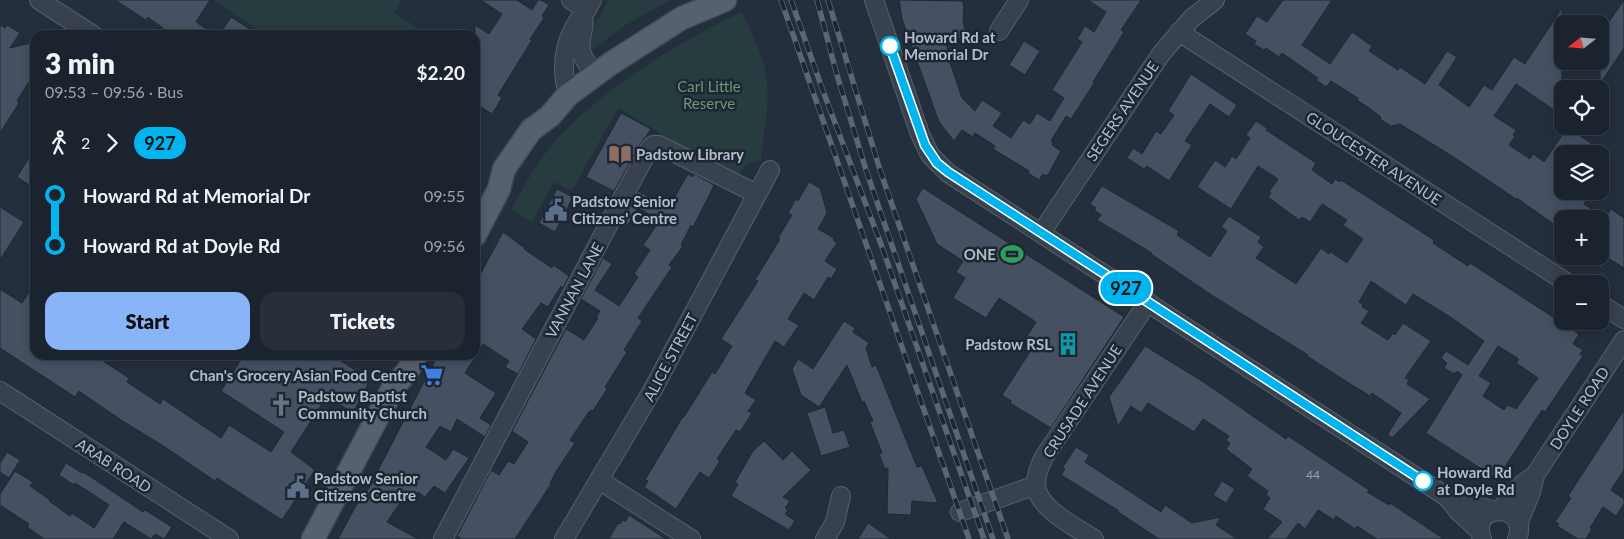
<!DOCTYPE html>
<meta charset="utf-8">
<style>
:root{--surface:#1b232e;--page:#282f3a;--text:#f1f3f6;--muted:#a0a4aa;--line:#39404a;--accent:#8ab4f8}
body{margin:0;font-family:Lato,sans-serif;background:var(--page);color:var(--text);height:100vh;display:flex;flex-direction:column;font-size:19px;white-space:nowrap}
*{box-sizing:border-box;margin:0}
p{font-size:16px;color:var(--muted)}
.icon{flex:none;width:28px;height:28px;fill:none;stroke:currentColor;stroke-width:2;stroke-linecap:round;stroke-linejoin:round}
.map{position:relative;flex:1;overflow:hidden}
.sheet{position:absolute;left:30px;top:30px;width:450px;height:330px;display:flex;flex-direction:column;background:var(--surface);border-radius:15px;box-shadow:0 2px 12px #0003,0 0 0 1px var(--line)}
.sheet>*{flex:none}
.badge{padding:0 10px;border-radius:16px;font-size:18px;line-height:32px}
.needle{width:32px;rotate:253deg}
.tools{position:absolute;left:1554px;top:15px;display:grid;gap:10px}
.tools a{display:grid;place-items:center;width:55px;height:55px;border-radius:10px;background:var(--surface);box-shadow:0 2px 12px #0003,0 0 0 1px var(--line);font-size:25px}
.map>.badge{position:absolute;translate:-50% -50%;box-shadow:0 0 0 2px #fff}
.legs{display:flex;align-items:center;gap:8px;height:55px;padding:0 15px;font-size:16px}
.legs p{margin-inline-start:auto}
.summary{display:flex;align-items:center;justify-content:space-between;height:85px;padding:0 15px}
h1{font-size:28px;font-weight:800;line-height:38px}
.button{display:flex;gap:10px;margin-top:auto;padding:10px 15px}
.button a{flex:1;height:58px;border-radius:15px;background:var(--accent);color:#111;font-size:20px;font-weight:800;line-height:58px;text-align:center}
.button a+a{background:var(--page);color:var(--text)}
ul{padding:0 15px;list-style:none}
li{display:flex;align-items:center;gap:18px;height:50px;font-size:19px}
li i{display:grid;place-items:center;width:8px;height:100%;margin:0 6px;background:currentColor}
li i::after{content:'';width:12px;height:12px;margin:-6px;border:4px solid;border-radius:50%;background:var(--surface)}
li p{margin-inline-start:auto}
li:first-child i{background:linear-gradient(#0000 50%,currentColor 0)}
li:last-child i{background:linear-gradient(currentColor 50%,#0000 0)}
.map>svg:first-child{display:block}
.green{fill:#263c3f}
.building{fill:#455162;stroke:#1f2835;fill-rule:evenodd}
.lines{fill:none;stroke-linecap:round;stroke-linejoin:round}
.minor-casing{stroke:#565f6c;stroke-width:20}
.major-casing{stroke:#414a57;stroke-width:25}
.minor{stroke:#38414e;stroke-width:18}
.major{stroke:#56606e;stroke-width:22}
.rail-casing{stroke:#5a6575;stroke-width:5.5}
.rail{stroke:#1d2633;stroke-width:4;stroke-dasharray:11;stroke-linecap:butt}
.line-1-casing{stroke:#fff;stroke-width:11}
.line-1{stroke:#00b5ef;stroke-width:8}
.stop-1-dot{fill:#fff;stroke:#00b5ef;stroke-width:2.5}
.labels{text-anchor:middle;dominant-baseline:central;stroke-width:5;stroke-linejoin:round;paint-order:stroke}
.number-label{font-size:12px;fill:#98a1af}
.stop-label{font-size:15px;font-weight:bold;fill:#b4bcc9;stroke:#1d2633;text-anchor:start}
.park-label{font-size:15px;fill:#6b9a76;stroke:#1d2633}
.street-label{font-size:15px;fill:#b4bcc9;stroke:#1d2633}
.poi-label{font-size:15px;font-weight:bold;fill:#b4bcc9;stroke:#1d2633;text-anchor:start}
</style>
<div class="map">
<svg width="1624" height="539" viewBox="0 0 1624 539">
<rect width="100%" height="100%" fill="#242f3e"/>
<g class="green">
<path d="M213 0H402L394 13 429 35H266Z"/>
<path d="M608 0H670L627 24 593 49 588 48 586 42Z"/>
<path d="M742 12C752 34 765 58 767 82 769 107 764 134 761 160L747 164 739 174H732L702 158 618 108 572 191 554 182 532 222 511 210C522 190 533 169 547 151 579 112 619 83 661 56 688 40 713 25 742 12Z"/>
</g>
<g class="building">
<path d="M115 0H210L196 22 216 35H190L185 32 183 35H172L148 17 146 20Z"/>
<path d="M481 0H517L532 10 538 0H541L549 5 542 16 544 18 530 39 532 40 498 95 502 98 492 114 475 103V25L489 34 502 14Z"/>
<path d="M899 0 963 1V5H964L963 22 967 36 946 43 948 50 946 51 962 98 975 111 982 100 1002 113 993 126 1011 138 1023 120 1030 124 1037 113 1050 121 1064 98 1052 90 1082 42 1077 39 1085 26 1094 32 1106 12 1088 0H1141L1121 30 1124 32 1093 82 1094 83 1071 119 1066 116 1051 141 1053 142 1052 145 1061 151 1049 173 1046 176 1043 174 1039 180 1028 173 1029 171 993 149 995 146 975 133 973 137 962 130 954 141 939 122 902 19Z"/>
<path d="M1283 0H1332L1302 45 1330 64 1352 32 1372 46 1369 51 1398 70 1400 67 1425 84 1447 51 1457 57 1439 85 1469 107 1484 85 1492 90 1514 57 1525 64 1562 8V97L1554 110 1516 84 1494 116 1516 130 1513 135 1515 136 1509 145 1530 159 1533 154 1544 162 1563 134 1566 136 1570 129 1592 144 1586 154H1562V160L1554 174 1562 180V191H1592L1584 204 1605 218 1611 209 1624 218V268L1608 258 1600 270V219H1560L1556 226 1517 198 1516 199 1449 154 1400 124 1391 126 1380 119 1381 117 1372 110 1357 100 1358 98 1331 81 1326 87 1316 80 1318 78 1282 53 1279 57 1266 48 1264 50 1254 44 1256 41 1245 34 1257 16 1267 22Z"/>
<path d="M1624 0V48L1600 84V71L1585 61H1600V35Z"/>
<path d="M231 17 259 35H219Z"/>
<path d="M0 25 5 28 7 25 20 33 10 48 35 42V72L17 101 19 103 0 133Z"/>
<path d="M1024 41 1040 51 1025 75 1009 65Z"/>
<path d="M1191 74 1237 105 1229 117 1210 104 1185 141 1192 145 1169 181 1147 166 1144 169 1127 158 1133 148 1142 154 1156 131 1161 134 1174 115 1168 111Z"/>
<path d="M621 113 651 129 639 146 614 191 586 177Z"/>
<path d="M1256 121 1267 128 1266 130 1316 163 1312 170 1332 184 1335 179 1340 182 1341 180 1434 240 1433 243 1468 266 1470 263 1579 334 1573 344 1583 350 1580 354 1583 356 1545 412 1542 410 1497 479 1426 433 1462 375 1457 371 1454 374 1444 368 1447 363 1441 358 1446 351 1468 365 1484 341 1452 318 1413 294 1406 305 1371 281 1359 302 1363 305 1362 307 1369 311 1361 323 1388 340 1393 333 1395 335 1403 323 1431 341 1405 378 1409 380 1407 384 1430 399 1392 438 1388 434 1401 413 1372 393 1370 396 1344 380 1307 356 1308 355 1213 296 1151 254 1152 253 1097 220 1101 215 1094 210 1096 208 1090 204 1102 186 1179 231 1177 235 1210 257 1227 231 1221 227 1229 216 1261 237 1258 242 1264 247 1256 258 1296 284 1321 248 1329 254 1331 252 1347 263 1363 239 1343 225 1347 220 1322 204 1310 222 1302 217 1299 220 1268 197 1271 193 1269 192 1278 179 1258 166 1231 209 1197 187 1215 160 1225 167 1232 156 1236 159 1250 138 1246 135ZM1498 346 1519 359 1516 363 1538 378 1516 409 1508 405 1504 410 1483 396 1491 383 1479 376Z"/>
<path d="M35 148V189L17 177Z"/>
<path d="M688 174 693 177 694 174 714 185 710 194 693 227 691 225 681 245 683 246 669 265 672 267 638 318 642 321 624 350 627 352 605 387 607 389 593 411 591 410 588 413 570 440 575 443 557 470 550 483 551 484 515 539H462L457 536 491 470 499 475 508 461 514 464 528 442 512 431 566 329 584 340 598 318 596 317 600 311 581 299 603 258 612 264 595 290 619 306 638 277 634 274 650 250 643 245 660 220 638 208 627 226 622 222 638 191 663 205 665 202 670 205Z"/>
<path d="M809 182 820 188 827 213 818 229 834 238 833 240 837 243 825 261 837 269 831 279 828 277 814 300 804 293 788 319 799 325 784 347 775 341 745 393 756 400 748 411 752 413 740 432 736 430 717 459 720 461 709 478 700 472 676 509 644 487 648 481 645 480 682 418 684 417 712 372 715 374 732 346 721 339 758 281 755 280 780 239 778 238 792 215 788 213 796 199 798 201Z"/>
<path d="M923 188 1124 317 1051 428 1010 403 1011 401 1002 395 1033 347 1024 341 1036 322 999 298 986 318 953 298 965 278 956 272 963 261 937 244 916 199Z"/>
<path d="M557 189 573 197 555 232 539 223Z"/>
<path d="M0 207 24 222 0 260Z"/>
<path d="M503 232 525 248 524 249 552 268 553 265 569 276 563 288 561 286 548 307 541 303 522 329 536 339 518 374 505 367 509 361 483 344 465 373 496 393 480 418 491 425 485 437 457 419 451 432 440 426 426 447 446 460 453 449 469 458 445 493 434 486 425 497 418 492 411 502 404 497 387 522 418 539H338L358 502 361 503 438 355H475V284Z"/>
<path d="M35 283V355H94L129 378 127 382 160 404 163 399 221 438 229 425 271 452 284 432 221 391 244 355H332L370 380 353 413 327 396 291 452 315 470 282 520 217 478 215 481 162 445 121 420 79 391 75 397 0 348V289L22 303Z"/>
<path d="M844 321 855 328 853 332 869 343 866 348 872 367 876 365 917 467 922 466 938 503 912 501 911 515 887 514 888 468 885 469 879 454 882 453 870 422 873 421 864 401 862 402 847 365 819 407 801 395 792 369 798 359 813 369Z"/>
<path d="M1145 346 1202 381 1286 439 1288 436 1369 490 1367 492 1389 505 1390 503 1444 539H1377L1357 526 1355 529 1336 516 1334 520 1318 510 1305 529 1298 523 1286 539H1267L1282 522 1263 509 1270 498 1266 495 1268 491 1247 476 1252 469 1226 449 1230 443 1226 440 1229 436 1203 419 1194 432 1148 403 1141 413 1131 406 1118 426 1109 397Z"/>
<path d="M825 407 833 433 844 430 850 447 821 456 807 413Z"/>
<path d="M1624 410V470L1611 490 1624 499V504L1616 516 1603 507 1590 528 1592 529 1586 539H1578L1557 526 1559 524 1555 522 1571 498 1568 496Z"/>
<path d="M764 441 783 460 792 451 811 470 783 497 790 501 785 508 788 510 785 514 795 521 789 530 731 496 738 484 735 482 753 451Z"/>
<path d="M1076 447 1089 455 1085 462 1161 512 1165 505 1192 523 1221 517 1216 525 1237 539H1159L1118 512 1119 511 1061 475 1065 469 1063 467Z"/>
<path d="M7 452 20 460 9 478 0 472V463Z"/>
<path d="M66 463 82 473 83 472 91 477 143 512 145 510 172 527 164 539 155 534 151 539 124 522 113 539H44L27 527 29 524 0 505V494L15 471 33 482 30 486 50 500 49 501 70 516 72 513 94 528 109 505 83 488 75 483 74 485 59 475Z"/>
<path d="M1222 481 1235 489 1226 503 1213 495Z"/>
<path d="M629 515 666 539H609L618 523 620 524 623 520 625 522Z"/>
<path d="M868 523 891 539H858Z"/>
</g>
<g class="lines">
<defs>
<g id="minor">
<path d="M39 0 93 35"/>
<path d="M571 0 587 10"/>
<path d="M874 0 920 134 930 155 948 173 1447 497 1495 511"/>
<path d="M584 23C578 51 578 51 595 75"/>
<path d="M999 31 1019 0"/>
<path d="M1179 32 1569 284"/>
<path d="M568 95C562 73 562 51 573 30 578 19 587 10 592 0"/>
<path d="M1041 233 1161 54 1192 18 1215 0"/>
<path d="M1600 304 1624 319"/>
<path d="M0 391 229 539"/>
<path d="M599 480 691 539"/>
<path d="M1447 497 1459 512 1480 531"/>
<path d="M1499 511 1520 486 1535 475"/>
<path d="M960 512 1036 485"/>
<path d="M1518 524 1531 492 1535 475 1624 340"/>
<path d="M443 539 623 197 648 151 653 145H659L757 194"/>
<path d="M564 539 652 391 770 170"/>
<path d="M825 539 835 522 841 496"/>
<path d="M1094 539C1076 527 1036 508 1036 484 1036 475 1040 465 1044 457L1148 302"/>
<path d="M1482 539C1468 501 1531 503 1517 539"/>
</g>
<g id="major">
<path d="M475 235 499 189 504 169 531 130 550 116 568 95 610 64 682 18 725 0"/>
<path d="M313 539 394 386 407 372 416 355"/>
</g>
</defs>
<use href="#minor" class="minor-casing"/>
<use href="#major" class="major-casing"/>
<use href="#minor" class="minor"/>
<use href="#major" class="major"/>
<defs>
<g id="rail">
<path d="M781 0 969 539"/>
<path d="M791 0 823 91 882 247 984 539"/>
<path d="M817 0 837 75 866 170 993 539"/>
<path d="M828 0 880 170 1008 539"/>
</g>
</defs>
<use href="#rail" class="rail-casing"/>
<use href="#rail" class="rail"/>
</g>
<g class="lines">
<defs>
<path id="line-1" d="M890 46 925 145 937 163 948 172 1423 481"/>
</defs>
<use href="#line-1" class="line-1-casing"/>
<use href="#line-1" class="line-1"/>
</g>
<defs>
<symbol id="library-bare" viewBox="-9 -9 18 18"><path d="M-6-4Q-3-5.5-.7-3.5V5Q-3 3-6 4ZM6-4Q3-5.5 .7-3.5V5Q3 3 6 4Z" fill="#8d6e63" stroke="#1d2633" stroke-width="2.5" paint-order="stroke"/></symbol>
<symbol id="civic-bare" viewBox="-9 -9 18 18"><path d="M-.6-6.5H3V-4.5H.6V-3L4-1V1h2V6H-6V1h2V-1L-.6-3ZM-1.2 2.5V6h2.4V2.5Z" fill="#5c6f8a" stroke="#1d2633" stroke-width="2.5" paint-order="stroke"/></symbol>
<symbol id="stadium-bare" viewBox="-9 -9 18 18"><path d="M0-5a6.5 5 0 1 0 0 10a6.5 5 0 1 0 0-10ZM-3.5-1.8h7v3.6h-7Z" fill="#2e9e5b" stroke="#1d2633" stroke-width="2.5" paint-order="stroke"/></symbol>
<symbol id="building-bare" viewBox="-9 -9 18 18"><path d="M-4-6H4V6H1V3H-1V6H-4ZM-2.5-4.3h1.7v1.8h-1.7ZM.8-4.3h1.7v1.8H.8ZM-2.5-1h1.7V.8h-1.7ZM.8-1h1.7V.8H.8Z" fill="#0f9aa8" stroke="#1d2633" stroke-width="2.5" paint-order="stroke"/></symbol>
<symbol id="supermarket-bare" viewBox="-9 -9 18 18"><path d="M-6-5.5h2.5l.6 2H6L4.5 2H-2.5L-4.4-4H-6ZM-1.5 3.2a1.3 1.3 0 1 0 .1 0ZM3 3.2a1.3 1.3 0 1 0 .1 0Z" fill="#3f7fe0" stroke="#1d2633" stroke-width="2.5" paint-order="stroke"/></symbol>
<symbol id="church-bare" viewBox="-9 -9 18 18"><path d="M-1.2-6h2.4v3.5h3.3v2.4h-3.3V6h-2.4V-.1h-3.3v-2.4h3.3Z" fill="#6b7280" stroke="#1d2633" stroke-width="2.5" paint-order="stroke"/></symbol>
</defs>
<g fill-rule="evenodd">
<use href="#library-bare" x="604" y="138" width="32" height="32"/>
<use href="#civic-bare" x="540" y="194" width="32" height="32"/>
<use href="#stadium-bare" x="996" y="238" width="32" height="32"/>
<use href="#building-bare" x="1052" y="328" width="32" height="32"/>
<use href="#supermarket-bare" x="416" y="359" width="32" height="32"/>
<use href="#church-bare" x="265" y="389" width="32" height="32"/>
<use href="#civic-bare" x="282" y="471" width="32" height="32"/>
</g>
<g class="stop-1-dot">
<circle cx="890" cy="46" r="9"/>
<circle cx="1423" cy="481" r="9"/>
</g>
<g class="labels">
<g class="number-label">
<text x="1313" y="474">44</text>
</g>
<g class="stop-label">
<text x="904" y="37">Howard Rd at<tspan x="904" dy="17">Memorial Dr</tspan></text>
<text x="1437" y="472">Howard Rd<tspan x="1437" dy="17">at Doyle Rd</tspan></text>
</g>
<g class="park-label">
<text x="709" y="86">Carl Little<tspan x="709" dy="17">Reserve</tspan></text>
</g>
<g class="street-label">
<text transform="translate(1122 111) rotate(-56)">SEGERS AVENUE</text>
<text transform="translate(1374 158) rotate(33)">GLOUCESTER AVENUE</text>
<text transform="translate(574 290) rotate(-62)">VANNAN LANE</text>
<text transform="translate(670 357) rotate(-62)">ALICE STREET</text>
<text transform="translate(1082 401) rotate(-57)">CRUSADE AVENUE</text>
<text transform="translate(1579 408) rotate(-57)">DOYLE ROAD</text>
<text transform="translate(114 465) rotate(33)">ARAB ROAD</text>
</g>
<g class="poi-label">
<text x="636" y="154">Padstow Library</text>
<text x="572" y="201">Padstow Senior<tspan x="572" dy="17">Citizens' Centre</tspan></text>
<text x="996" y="254" text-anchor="end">ONE</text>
<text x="1052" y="344" text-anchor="end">Padstow RSL</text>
<text x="416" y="375" text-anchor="end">Chan's Grocery Asian Food Centre</text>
<text x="298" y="396">Padstow Baptist<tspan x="298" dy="17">Community Church</tspan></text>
<text x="314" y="478">Padstow Senior<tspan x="314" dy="17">Citizens Centre</tspan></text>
</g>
</g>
</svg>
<div class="tools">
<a><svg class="needle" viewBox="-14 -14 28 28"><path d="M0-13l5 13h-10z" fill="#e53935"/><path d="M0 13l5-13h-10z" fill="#a0a4aa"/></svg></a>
<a><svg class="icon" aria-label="locate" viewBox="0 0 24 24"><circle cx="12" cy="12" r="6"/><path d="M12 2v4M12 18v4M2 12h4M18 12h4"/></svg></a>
<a><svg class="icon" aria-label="layers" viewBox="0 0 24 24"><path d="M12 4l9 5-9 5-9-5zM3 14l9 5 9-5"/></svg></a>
<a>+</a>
<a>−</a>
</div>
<b class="badge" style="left:1126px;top:288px;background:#00b5ef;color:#111">927</b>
<section class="sheet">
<div class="summary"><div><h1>3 min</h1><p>09:53 – 09:56 · Bus</p></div><b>$2.20</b></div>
<div class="legs"><svg class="icon" aria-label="walk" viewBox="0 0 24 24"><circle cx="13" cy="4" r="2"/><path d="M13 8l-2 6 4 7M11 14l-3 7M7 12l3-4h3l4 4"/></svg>2<svg class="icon" aria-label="forward" viewBox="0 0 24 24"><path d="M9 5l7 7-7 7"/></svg><b class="badge" style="background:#00b5ef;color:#111">927</b></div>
<ul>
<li><i style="color:#00b5ef"></i><b>Howard Rd at Memorial Dr</b><p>09:55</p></li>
<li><i style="color:#00b5ef"></i><b>Howard Rd at Doyle Rd</b><p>09:56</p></li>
</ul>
<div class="button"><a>Start</a><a>Tickets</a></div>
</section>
</div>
